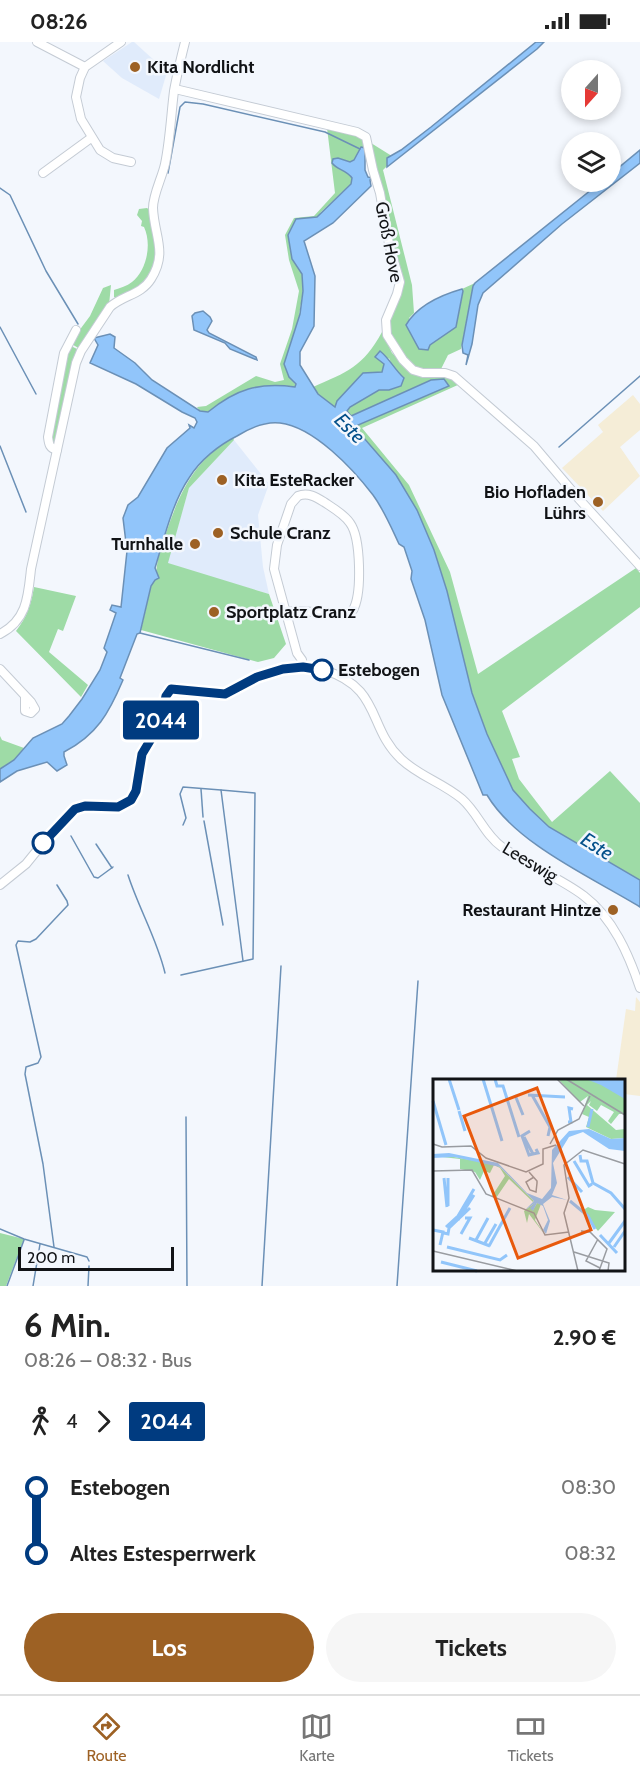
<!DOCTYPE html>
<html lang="de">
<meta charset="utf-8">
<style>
:root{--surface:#fff;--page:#f6f6f6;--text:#222;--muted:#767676;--line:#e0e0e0;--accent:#9d6124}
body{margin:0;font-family:Cabin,sans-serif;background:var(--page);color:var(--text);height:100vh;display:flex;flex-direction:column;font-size:22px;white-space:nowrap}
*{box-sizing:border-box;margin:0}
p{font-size:20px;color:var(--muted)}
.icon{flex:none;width:33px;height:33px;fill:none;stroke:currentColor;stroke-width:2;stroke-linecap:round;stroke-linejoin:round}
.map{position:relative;height:1244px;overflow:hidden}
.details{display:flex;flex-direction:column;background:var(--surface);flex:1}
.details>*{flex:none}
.badge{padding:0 12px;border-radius:4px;font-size:21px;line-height:39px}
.needle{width:39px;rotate:201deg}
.tools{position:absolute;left:561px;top:18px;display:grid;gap:12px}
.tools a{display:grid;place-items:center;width:60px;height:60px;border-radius:50%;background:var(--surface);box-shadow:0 3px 9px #0003;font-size:30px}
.scale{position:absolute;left:18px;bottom:15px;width:156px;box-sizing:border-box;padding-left:6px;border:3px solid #111316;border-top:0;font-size:16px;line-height:21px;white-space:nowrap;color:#111316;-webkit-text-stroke:4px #f3f7fd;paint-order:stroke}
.map>.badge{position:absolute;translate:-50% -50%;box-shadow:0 0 0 3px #fff}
.legs{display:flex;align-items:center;gap:9px;height:66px;padding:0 24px;font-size:20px}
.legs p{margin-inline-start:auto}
.headline{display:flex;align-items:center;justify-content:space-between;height:102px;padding:0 24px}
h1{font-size:33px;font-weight:700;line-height:45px}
.action{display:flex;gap:12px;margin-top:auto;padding:12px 24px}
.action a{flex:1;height:69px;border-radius:36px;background:var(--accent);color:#fff;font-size:24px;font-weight:700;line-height:69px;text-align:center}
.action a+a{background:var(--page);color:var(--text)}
ul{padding:0 24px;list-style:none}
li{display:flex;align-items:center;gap:21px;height:66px;font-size:22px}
li i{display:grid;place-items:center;width:9px;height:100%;margin:0 8px;background:currentColor}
li i::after{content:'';width:15px;height:15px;margin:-8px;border:4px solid;border-radius:50%;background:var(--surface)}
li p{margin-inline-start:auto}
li:first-child i{background:linear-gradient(#0000 50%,currentColor 0)}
li:last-child i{background:linear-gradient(currentColor 50%,#0000 0)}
.status{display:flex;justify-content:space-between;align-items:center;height:42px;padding:0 30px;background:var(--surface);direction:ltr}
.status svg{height:16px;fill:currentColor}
.tabs{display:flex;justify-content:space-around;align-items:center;height:84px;border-top:2px solid var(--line);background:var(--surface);font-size:16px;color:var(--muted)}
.tabs a{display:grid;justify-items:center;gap:3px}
.tabs .current{color:var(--accent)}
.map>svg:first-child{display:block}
.commercial{fill:#f5edd7}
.built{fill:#e0ebfb}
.green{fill:#9edba6}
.water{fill:#91c5fa;stroke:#6b90b6;stroke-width:1.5}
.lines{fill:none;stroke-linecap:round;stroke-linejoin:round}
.stream{stroke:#6b90b6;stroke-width:1.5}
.minor-casing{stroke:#c4cbd4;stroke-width:10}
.minor{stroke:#fff;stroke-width:8}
.line-1-casing{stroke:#fff;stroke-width:14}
.line-1{stroke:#003b80;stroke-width:9}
.poi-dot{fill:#9d6124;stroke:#f3f7fd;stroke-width:2}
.stop-1-dot{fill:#fff;stroke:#003b80;stroke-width:3}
.labels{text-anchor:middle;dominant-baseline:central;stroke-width:5;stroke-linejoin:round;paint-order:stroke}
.poi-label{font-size:18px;font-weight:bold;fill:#111316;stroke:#f3f7fd;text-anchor:start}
.street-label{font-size:18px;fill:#111316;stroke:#f3f7fd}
.stop-label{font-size:18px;font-weight:bold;fill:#111316;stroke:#f3f7fd;text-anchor:start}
.water-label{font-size:20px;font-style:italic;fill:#04508a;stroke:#f3f7fd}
.inset-river{fill:none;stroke:#91c5fa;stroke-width:3}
.inset-road{fill:none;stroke:#999ca1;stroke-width:1.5}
.view{fill:#e8590c;fill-opacity:0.15;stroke:#e8590c;stroke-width:3}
.inset-edge{fill:none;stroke:#111316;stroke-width:3}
</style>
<div class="status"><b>08:26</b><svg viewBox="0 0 49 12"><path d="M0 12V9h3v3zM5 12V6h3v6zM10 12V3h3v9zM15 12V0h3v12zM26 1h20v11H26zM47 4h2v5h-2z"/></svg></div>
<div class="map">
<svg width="640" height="1244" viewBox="0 0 640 1244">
<rect width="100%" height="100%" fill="#f3f7fd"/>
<g class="commercial">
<path d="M633 353 640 362V388L620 405 640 434 603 469 562 426 603 390 598 383Z"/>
<path d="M636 955 640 960V1054L624 1052V1038H616L626 967 635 969Z"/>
</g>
<g class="built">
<path d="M132 0H134L167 30 159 57 122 36 103 19Z"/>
<path d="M234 398 269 442 258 473 263 525 269 552 167 522 189 446Z"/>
</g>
<g class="green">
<path d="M327 86 360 95 364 97 365 106 354 118 349 120 338 116 335 124 347 129 353 136 351 142 321 170 292 217 302 232 303 249 289 335 296 343 295 345C259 340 236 348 208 370L200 369 197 365 206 364 256 334 275 340 284 338 280 322 292 287 299 249 289 218 285 193 294 176 314 174 335 151Z"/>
<path d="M371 101 395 116 383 128 412 243 414 271 409 276 428 308 430 303 456 285 463 250 462 247 475 241 473 244 461 307 448 313 441 327 415 326 408 320 389 288V280L403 244Z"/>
<path d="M147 166 152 170C156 192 163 225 143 243 137 249 126 252 118 257L114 255V248C120 246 127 244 132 240 147 228 152 202 144 185L141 184 142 179 137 173 139 167Z"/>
<path d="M111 243 109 263 80 307 70 301 90 274 103 246Z"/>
<path d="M382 290 392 311 417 333H447L460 342 362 386 409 443 450 530 478 632 636 526 640 531V565L502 669 520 715 512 717 519 737 552 780 610 729 640 761V838L549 785 530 767 513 748 487 692 472 651 447 549 434 508 417 469 356 387 358 383 448 344 431 338 351 374 347 369 350 365 379 348H389L403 336 393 326 389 316 384 322 382 330 377 332 336 365C326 362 318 353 313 345 347 330 363 325 382 290Z"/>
<path d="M69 303 79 308 55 404 50 396Z"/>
<path d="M233 396 234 398 189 446 168 521 269 552 286 602 274 616 258 620 141 588 151 544C157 535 156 524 159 513 174 466 187 421 233 396Z"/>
<path d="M34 545 76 554 63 589 58 587 49 610 88 643 81 655 16 589C27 575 31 563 34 545Z"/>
<path d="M0 694 2 698 24 706 14 718 0 727Z"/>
<path d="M0 1191 24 1197 6 1244H0Z"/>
</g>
<g class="water">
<path d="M536 0H544L537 7 387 125V116L401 108 431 85Z"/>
<path d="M361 105 365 106V128L368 135 372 136 370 138 371 144 333 181 304 199 315 234 314 284 300 310V323L318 352 335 365 337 359 363 331 382 330 384 322 375 315 380 309C390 317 394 327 404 336L401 344 389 348H379L350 365 347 369 351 374 431 338 444 337 449 344 358 383 356 387 396 433 417 468 434 508 447 549 472 651 487 692 513 748 530 767 549 785 640 838V865C591 835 516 802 487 753H483L442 653 425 578 411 537 412 529 404 505 399 502C391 485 384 468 373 453 353 427 314 385 280 381 265 379 250 386 237 394 219 403 200 418 189 436 172 461 164 497 155 526L159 536 155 538 151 544 140 591 137 592 120 636 123 638C109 671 97 693 64 710V714L67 723 57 729 47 720 17 729 0 740V727L14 718 33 696 62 682 69 674 82 657 100 628 107 610 104 606 116 571 110 568 112 563 121 565 127 509 123 476 128 463 138 455 167 406 190 386 189 383 194 386 197 380 195 376 182 370 136 342 90 321 98 303 94 296 110 292 115 295 114 306 135 321 152 338 200 369 208 370C236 347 259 340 295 345L296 342 289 335 284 322 300 272 303 249 302 232 292 217 288 193 296 177 317 175 351 142 352 136C347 128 337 128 332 121L333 117 338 116 350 120 354 118Z"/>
<path d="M640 108V121L562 182 483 251 478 263 472 302 466 323 468 313 463 311 462 303 473 244 475 241 601 140H610L611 132Z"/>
<path d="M462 247 463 249 456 285 430 303 428 308 419 307 406 283C417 264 441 253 462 247Z"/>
<path d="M203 269 210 275 212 279 207 288 209 291 256 315 257 318 230 307 225 301 194 288 192 274 195 271Z"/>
</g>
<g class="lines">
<g class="stream">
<path d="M168 131 180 65 185 60 203 62 325 90 360 107"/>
<path d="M0 146 10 153 46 229 78 282"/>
<path d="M0 285 36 352"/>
<path d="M0 404 26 470"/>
<path d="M559 405 640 334"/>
<path d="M140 591 249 618"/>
<path d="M201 747 203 775"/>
<path d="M204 779 223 883"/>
<path d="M183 783 186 776 180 752 183 745 221 748 243 919"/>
<path d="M71 794 94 835 98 836 113 825"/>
<path d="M96 802 112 826"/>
<path d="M128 833C139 867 157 897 165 931"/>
<path d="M181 933 253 917 255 751 221 748"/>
<path d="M186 1075 187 1244"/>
<path d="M0 1187 24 1197 87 1215 89 1219"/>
<path d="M54 1205 43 1122 25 1032 26 1025 38 1021 41 1015 16 903 18 899 30 900 36 897 68 863 67 859 57 843"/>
<path d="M7 1244 24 1198"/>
<path d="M33 1244 40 1202"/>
<path d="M88 1244 89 1224"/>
<path d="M262 1244 281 924"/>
<path d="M397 1244 418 939"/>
</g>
<defs>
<g id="minor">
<path d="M37 0 85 25"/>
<path d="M121 0 85 25 80 36 76 55 81 77 100 108 113 116 131 120"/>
<path d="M175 47 357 90 366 95 373 128 380 151 389 202 400 240 397 252 386 278 387 293 403 318 413 328 423 331H445L454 334 534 404 579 457 640 524"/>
<path d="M43 131 91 96"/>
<path d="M57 408C49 406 49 402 48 395L64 311 76 288"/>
<path d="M286 570 298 569 346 572 353 568C362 552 361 496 350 481 344 472 333 466 324 460 316 455 308 450 298 454L291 462 277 503 274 527 297 611 302 618 303 625"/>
<path d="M0 592C27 578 28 555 31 527L76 321 81 309 110 265C123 253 141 253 151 237 168 210 154 194 153 166 153 152 162 136 165 122 170 98 171 73 174 49 177 32 181 16 185 0"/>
<path d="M0 627 31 660 35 667 31 671 25 669V655"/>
<path d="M0 843 26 822 56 785 75 767 85 764 118 765 131 758 136 749 142 712 160 682 166 654 171 647C189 644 208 654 225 652 234 651 242 643 249 639 271 627 299 621 324 628 382 646 367 685 401 717 419 734 443 741 462 757 478 771 484 792 502 805 528 824 559 835 584 854 613 876 629 913 640 946"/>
</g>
</defs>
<use href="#minor" class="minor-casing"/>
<use href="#minor" class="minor"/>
</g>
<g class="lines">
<defs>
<path id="line-1" d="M43 801 75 767 85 764 118 765 131 758 136 749 142 712 160 682 166 654 171 647 225 652 257 635 283 627 303 625 322 628"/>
</defs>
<use href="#line-1" class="line-1-casing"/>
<use href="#line-1" class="line-1"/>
</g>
<g class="poi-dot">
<circle cx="135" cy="25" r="6"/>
<circle cx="222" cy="438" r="6"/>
<circle cx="598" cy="460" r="6"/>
<circle cx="218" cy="491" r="6"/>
<circle cx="195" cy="502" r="6"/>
<circle cx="214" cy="570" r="6"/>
<circle cx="613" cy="868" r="6"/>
</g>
<g class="stop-1-dot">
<circle cx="322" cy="628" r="10"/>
<circle cx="43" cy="801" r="10"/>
</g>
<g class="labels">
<g class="poi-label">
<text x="147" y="25">Kita Nordlicht</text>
<text x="234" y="438">Kita EsteRacker</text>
<text x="586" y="450" text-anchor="end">Bio Hofladen<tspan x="586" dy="21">Lührs</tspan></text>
<text x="230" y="491">Schule Cranz</text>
<text x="183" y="502" text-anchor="end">Turnhalle</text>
<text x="226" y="570">Sportplatz Cranz</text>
<text x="601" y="868" text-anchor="end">Restaurant Hintze</text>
</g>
<g class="street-label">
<text transform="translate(389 200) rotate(79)">Groß Hove</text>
<text transform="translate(530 820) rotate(31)">Leeswig</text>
</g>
<g class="stop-label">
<text x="338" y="628">Estebogen</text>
</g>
<g class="water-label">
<text transform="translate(350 386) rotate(45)">Este</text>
<text transform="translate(597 804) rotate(32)">Este</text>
</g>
</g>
<g transform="translate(433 1037)">
<rect width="192" height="192" fill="#f3f7fd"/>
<path d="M125 0H192V35H186L178 45 175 42 181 33 168 26 164 32 156 26 158 22 154 26 183 51 192 50V59L178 60 153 48 156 38 149 35 155 17 147 23ZM9 78 0 80 9 78H21L61 85 67 88 101 122 92 131 102 124 100 128V131L104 124 108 125 102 141 112 156 96 135 94 144 91 132 100 123 76 100 63 119 59 117 72 97 67 89 61 86 57 94 51 92 47 101 42 93 27 90V80ZM155 128 162 131 182 133 165 152 149 132Z" fill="#9edba6"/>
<path d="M153 0H192V20L168 6ZM156 50 178 60 192 59V72L176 70 150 53 136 58 120 84 124 104 119 116 134 121 119 118 110 125 117 142 113 155 110 151 115 141 110 127 104 124 100 132 97 129 102 124 92 131 101 122 67 88 21 78 0 79V75L16 74 65 84 94 114 109 120 118 109 119 71 136 52Z" fill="#91c5fa"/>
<path class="inset-river" d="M16 0 26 31M50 0 69 62M62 0 64 7H70L86 58M82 16 90 36M95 16 132 18M99 16 117 48 115 57M0 22 13 66M26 32 32 52M135 43H138L136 29 140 30M155 48 159 30M97 52 89 57 96 76 100 75M91 58 100 75 105 74 103 70M147 76 148 82H154L160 104 178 114 192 130M141 82 156 107 159 105M135 98 149 113M11 99 14 128M15 99V127M137 122 155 137 162 150M25 141 41 116M13 148 25 137 41 110M0 151 10 153 7 166M11 154 15 155 16 149 37 129M28 155 37 139H32M167 156 184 174M36 159 57 167M43 161 55 139M52 164 63 145M176 164 192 142M56 167 77 129M14 168 67 181 74 176M181 168 192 152M8 183 44 192"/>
<path class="inset-road" d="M124 0 151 27M133 0 192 36M0 65 9 68 38 67 53 79 93 93 110 85V70L123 66M117 65 125 51 146 40 157 17M0 92 39 91 53 115 101 134 112 156 136 153M96 93 104 102V104L103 113 97 111 93 103 101 98M148 152 157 153 174 170 166 192M165 160 153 182 167 189M0 172 84 192M141 173 176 184 175 192M145 192 131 134 136 119 131 86 150 71 192 85"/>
<path class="view" d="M104 9 158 151 85 179 31 37Z"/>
<rect width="192" height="192" class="inset-edge"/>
</g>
</svg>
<div class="tools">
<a><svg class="needle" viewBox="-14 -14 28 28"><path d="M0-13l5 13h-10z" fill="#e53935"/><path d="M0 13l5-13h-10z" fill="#767676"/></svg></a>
<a><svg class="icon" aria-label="layers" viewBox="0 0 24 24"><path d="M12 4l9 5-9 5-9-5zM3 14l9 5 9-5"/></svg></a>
</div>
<div class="scale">200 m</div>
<b class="badge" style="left:161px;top:678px;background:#003b80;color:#fff">2044</b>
</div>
<section class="details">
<div class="headline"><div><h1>6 Min.</h1><p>08:26 – 08:32 · Bus</p></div><b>2.90 €</b></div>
<div class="legs"><svg class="icon" aria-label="walk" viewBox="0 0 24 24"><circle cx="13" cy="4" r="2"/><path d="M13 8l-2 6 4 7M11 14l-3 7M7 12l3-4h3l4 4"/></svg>4<svg class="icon" aria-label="forward" viewBox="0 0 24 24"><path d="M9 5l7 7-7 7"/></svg><b class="badge" style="background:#003b80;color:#fff">2044</b></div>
<ul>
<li><i style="color:#003b80"></i><b>Estebogen</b><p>08:30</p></li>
<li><i style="color:#003b80"></i><b>Altes Estesperrwerk</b><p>08:32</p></li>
</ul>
<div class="action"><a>Los</a><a>Tickets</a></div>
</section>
<nav class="tabs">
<a class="current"><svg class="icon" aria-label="directions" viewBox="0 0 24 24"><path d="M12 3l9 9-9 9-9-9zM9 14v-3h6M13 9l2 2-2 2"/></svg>Route</a>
<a><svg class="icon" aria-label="map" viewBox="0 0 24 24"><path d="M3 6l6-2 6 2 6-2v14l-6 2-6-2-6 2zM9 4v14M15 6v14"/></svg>Karte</a>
<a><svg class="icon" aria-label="tickets" viewBox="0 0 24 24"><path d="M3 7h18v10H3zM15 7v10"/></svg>Tickets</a>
</nav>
